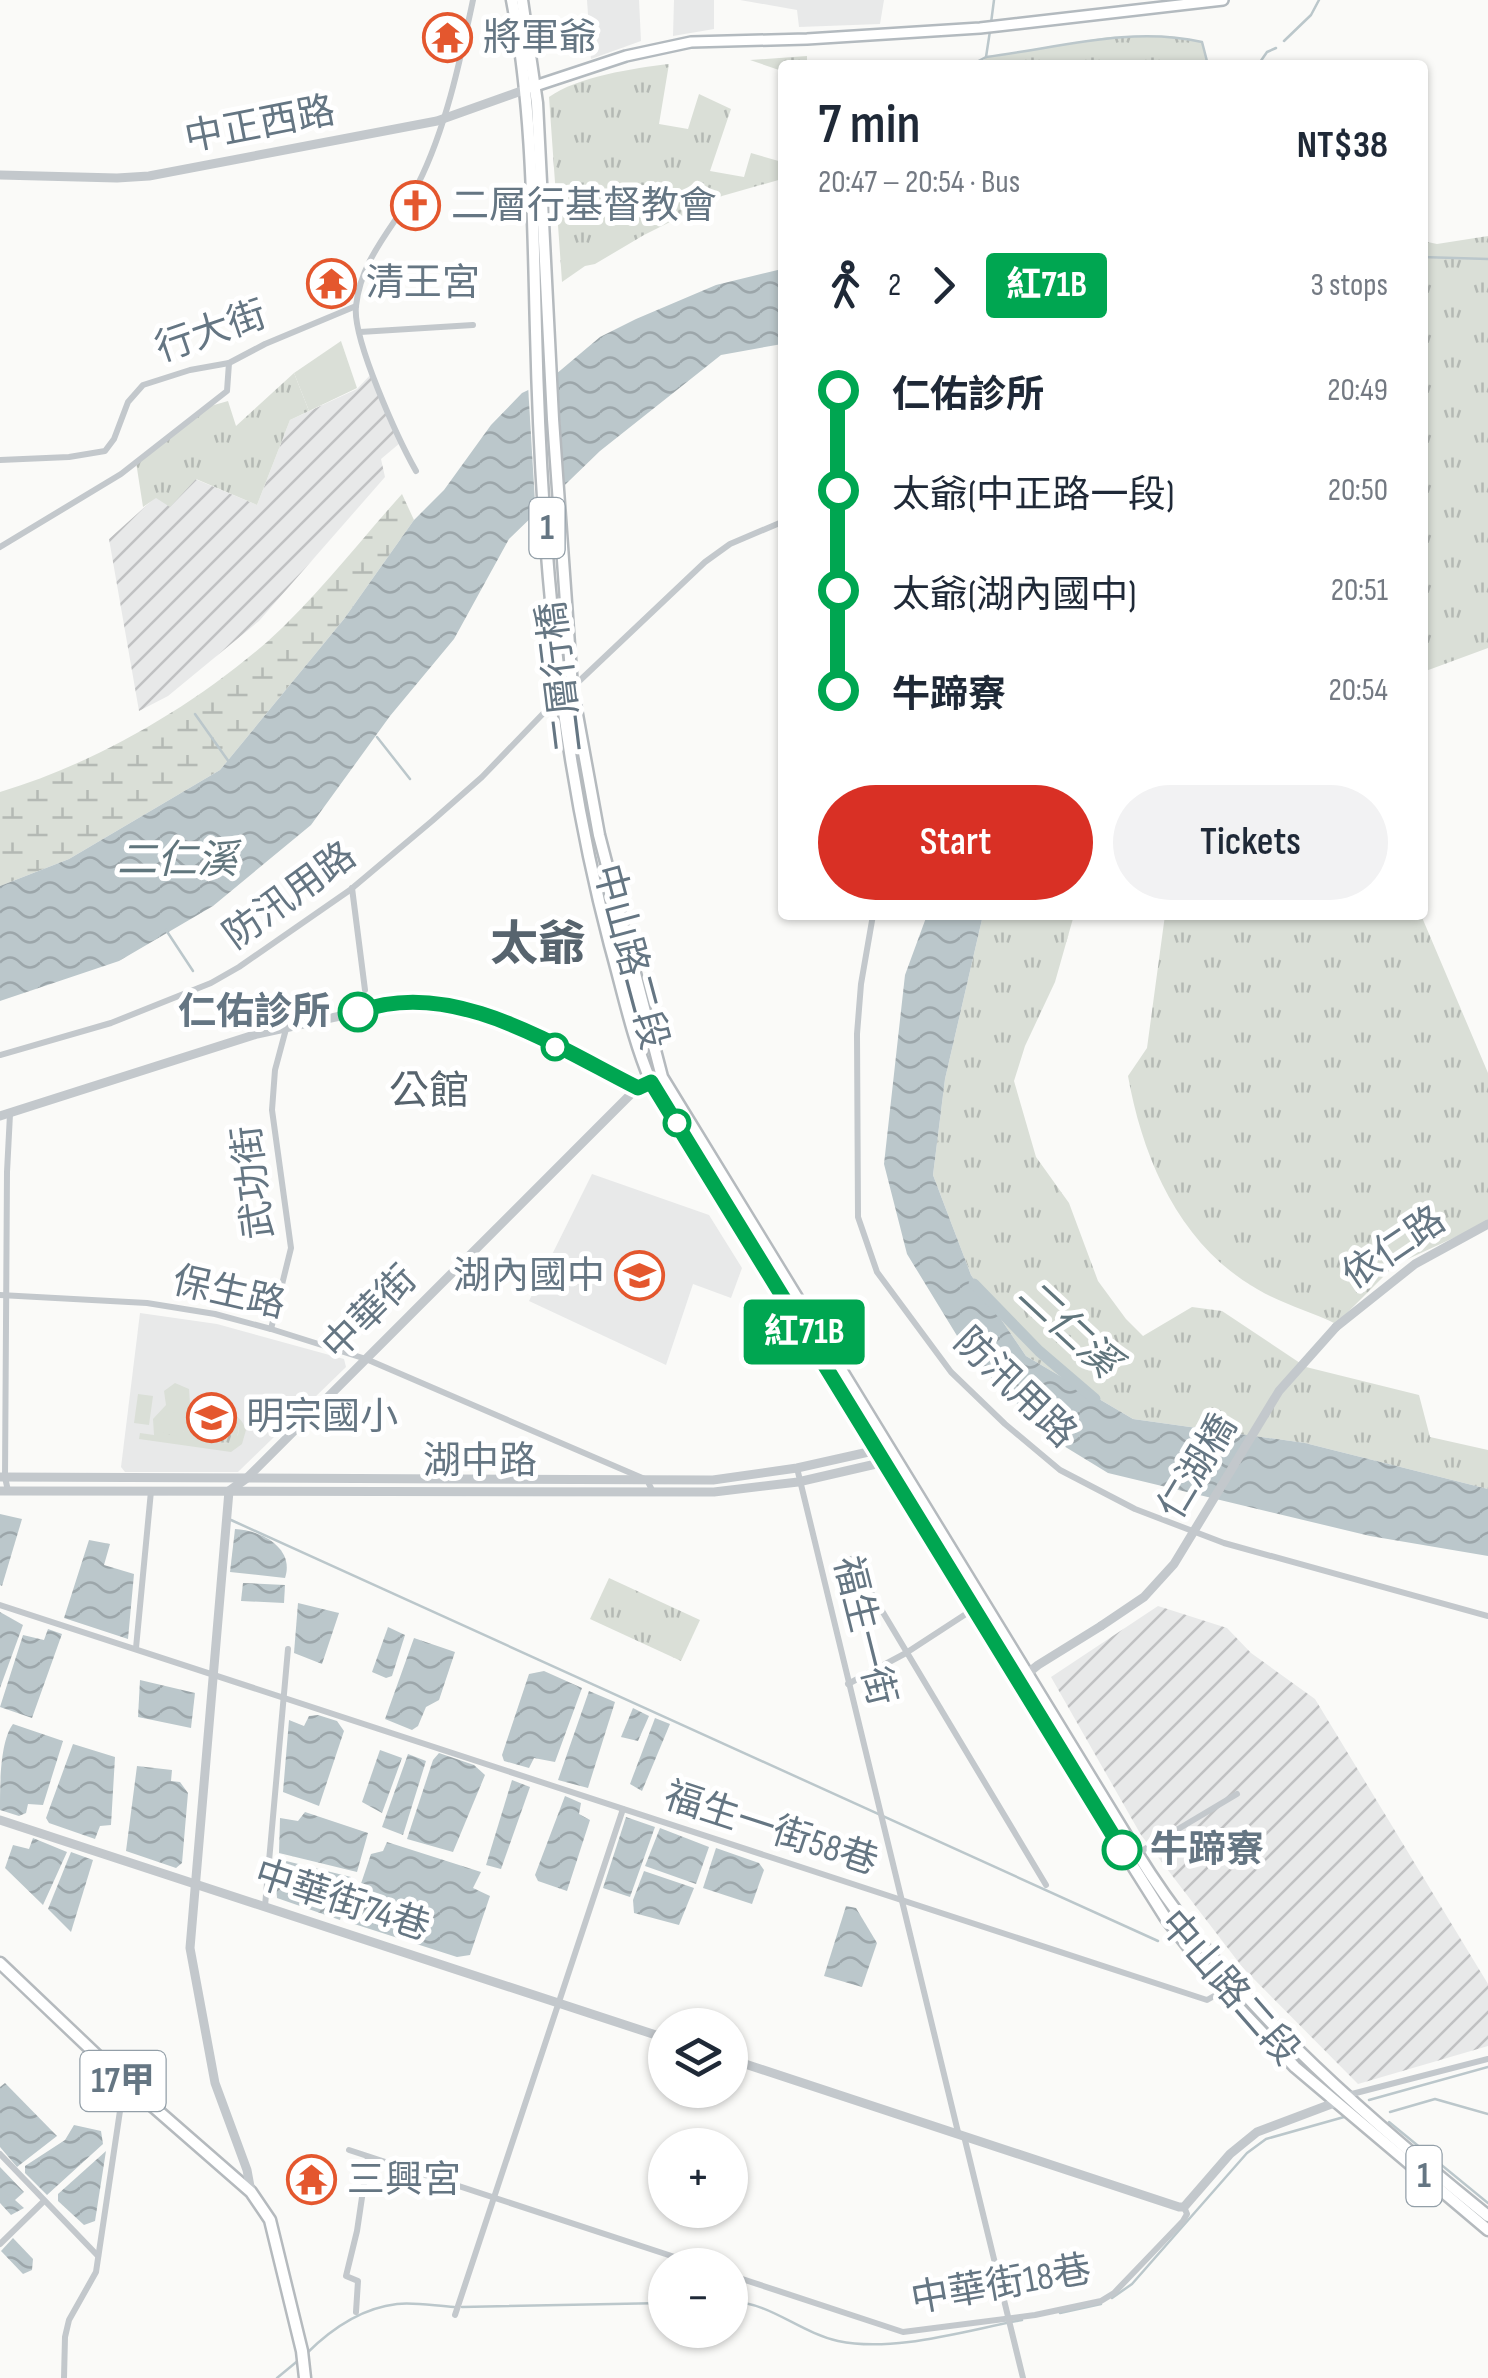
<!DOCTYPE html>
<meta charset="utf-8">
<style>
:root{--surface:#fff;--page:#f2f2f3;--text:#1f2937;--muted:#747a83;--accent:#d93025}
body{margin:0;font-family:"Sofia Sans Condensed","Noto Sans TC",sans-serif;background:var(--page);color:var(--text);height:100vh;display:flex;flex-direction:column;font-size:38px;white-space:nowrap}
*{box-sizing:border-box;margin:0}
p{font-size:32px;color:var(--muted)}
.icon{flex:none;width:55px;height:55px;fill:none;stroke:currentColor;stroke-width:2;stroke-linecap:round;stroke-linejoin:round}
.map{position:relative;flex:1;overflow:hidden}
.panel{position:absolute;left:778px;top:60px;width:650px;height:860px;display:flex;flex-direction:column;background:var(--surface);border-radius:10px;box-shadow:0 2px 8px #0004}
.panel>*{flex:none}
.badge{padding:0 20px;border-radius:8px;font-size:35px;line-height:65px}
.tools{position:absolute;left:648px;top:2008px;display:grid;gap:20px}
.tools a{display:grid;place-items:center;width:100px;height:100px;border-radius:50%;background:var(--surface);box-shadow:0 2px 8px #0004;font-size:50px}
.map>.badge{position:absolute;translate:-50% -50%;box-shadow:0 0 0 5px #fff}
.legs{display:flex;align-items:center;gap:15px;height:110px;padding:0 40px;font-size:32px}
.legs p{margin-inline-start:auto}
.head{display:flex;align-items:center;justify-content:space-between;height:170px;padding:0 40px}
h1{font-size:55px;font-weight:600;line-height:75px}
.cta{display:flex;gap:20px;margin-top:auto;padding:20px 40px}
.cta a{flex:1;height:115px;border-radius:60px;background:var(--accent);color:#fff;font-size:40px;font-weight:600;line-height:115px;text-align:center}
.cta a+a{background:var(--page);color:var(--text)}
ul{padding:0 40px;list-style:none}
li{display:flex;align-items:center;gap:35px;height:100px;font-size:38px}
li i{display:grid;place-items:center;width:15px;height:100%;margin:0 12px;background:currentColor}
li i::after{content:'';width:25px;height:25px;margin:-12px;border:8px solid;border-radius:50%;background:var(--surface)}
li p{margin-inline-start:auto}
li:first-child i{background:linear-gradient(#0000 50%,currentColor 0)}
li:last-child i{background:linear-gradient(currentColor 50%,#0000 0)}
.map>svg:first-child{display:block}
.built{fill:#e8e9e9}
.industrial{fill:url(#industrial-furrows)}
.grass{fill:url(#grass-tufts)}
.wetland{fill:url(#wetland-marsh)}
.pitch{fill:#dadfd7;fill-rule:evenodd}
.water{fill:url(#water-waves)}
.pier{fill:#fafaf8}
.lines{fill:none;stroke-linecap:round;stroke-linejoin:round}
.stream{stroke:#bbc7cb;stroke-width:2.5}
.river{stroke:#bbc7cb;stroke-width:11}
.secondary-casing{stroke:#b3babf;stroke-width:14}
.primary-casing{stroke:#b5babe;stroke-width:15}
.minor{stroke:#c3c8cc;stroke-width:6}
.tertiary{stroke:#c3c8cc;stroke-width:9}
.secondary{stroke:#fff;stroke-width:9}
.primary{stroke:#fff;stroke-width:10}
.tertiary-bridge{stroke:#c3c8cc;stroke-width:9}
.line-1-casing{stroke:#fff;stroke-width:22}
.line-1{stroke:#00a651;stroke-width:15}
.stop-1-dot{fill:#fff;stroke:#00a651;stroke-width:5}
.labels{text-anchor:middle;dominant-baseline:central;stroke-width:10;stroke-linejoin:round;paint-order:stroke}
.shield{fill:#fff;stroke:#939fa8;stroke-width:2.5}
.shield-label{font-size:35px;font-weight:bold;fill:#657683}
.poi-label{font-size:38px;fill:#657683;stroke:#fff;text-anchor:start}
.street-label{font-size:38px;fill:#657683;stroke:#fff}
.stop-label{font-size:38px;font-weight:bold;fill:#657683;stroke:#fff;text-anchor:end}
.water-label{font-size:40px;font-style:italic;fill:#60757c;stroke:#fff}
.neighbourhood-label{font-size:40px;fill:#57646e;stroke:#fff}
.district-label{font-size:48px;font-weight:bold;fill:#57646e;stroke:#fff}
</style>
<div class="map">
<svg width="1488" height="2378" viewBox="0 0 1488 2378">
<defs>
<pattern id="industrial-furrows" width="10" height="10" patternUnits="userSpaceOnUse" patternTransform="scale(2.5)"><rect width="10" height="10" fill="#e8e9e9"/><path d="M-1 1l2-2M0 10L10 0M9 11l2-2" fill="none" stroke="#c0c1c2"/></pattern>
<pattern id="grass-tufts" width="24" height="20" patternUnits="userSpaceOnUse" patternTransform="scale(2.5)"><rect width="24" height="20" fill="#dadfd7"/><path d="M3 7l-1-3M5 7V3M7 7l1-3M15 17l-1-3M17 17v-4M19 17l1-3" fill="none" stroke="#b4b9b4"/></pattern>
<pattern id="wetland-marsh" width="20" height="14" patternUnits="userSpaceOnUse" patternTransform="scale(2.5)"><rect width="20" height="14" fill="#dadfd7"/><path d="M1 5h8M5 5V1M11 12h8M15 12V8" fill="none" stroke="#b4b9b4"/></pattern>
<pattern id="water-waves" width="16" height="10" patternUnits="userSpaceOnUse" patternTransform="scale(2.5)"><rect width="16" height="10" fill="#bbc7cb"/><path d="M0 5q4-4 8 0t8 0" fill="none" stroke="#9ca6aa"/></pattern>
</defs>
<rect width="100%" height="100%" fill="#fafaf8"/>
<g class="built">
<path d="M587 0H639L641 41 591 59Z"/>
<path d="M674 0H714V29L673 36Z"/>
<path d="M740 0H884L880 24 799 27 797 10Z"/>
<path d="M592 1174 709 1215 742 1268 731 1298 693 1284 666 1365 529 1301Z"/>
<path d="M140 1313 217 1324 344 1359 346 1367 238 1472H125L121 1467Z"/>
</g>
<g class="industrial">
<path d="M373 372 400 443 381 459 385 477 259 621 168 696 139 711 109 539 156 497 170 506 195 479 257 505 290 420 357 389Z"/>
<path d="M1158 1606 1227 1628 1251 1653 1315 1699 1488 1984V2046L1358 2084 1243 1968 1141 1835 1051 1677Z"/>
</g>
<g class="grass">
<path d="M1170 36 1202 42 1208 65H980L986 57 1108 37Z"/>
<path d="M807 56V65H782V71L750 60Z"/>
<path d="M669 64 659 124 688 129 699 94 731 109 710 171 744 177 751 153 782 162V179L722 196 644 235 595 264 585 266 562 282 549 97C577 77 634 68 669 64Z"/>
<path d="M1488 236V648L1423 672V241L1437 244Z"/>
<path d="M294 373 309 411 290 420 257 505 196 479 170 507 156 498 143 507 136 462 207 407 228 401 236 426Z"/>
<path d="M983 915H1074L1055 982 1025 1046 1014 1081 1036 1157 1069 1203 1098 1281 1126 1319 1143 1336 1192 1307 1222 1311 1306 1367 1419 1395 1430 1437 1488 1450V1489L1305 1443 1133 1419 1026 1356 971 1275 933 1175 945 1079Z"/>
<path d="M1165 915H1421L1488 1073V1222L1395 1265 1336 1324C1310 1311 1282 1304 1257 1289 1180 1245 1143 1160 1128 1076L1147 1048Z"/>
<circle cx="173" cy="1424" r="13"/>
<path d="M192 1414 230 1419 239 1427 237 1438 229 1444 188 1439 194 1429Z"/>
<path d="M609 1578 700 1620 681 1661 590 1619Z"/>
</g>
<path class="wetland" d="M402 494 414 520 344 619 220 770 69 859 0 886V792C96 763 191 708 267 642 316 598 358 543 402 494Z"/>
<g class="pitch">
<path d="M341 341 357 388 309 411 294 373Z"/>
<path d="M175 1383 189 1389 190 1404 193 1408C214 1410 239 1407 246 1430L242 1444 231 1452 139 1439 140 1433 154 1435 153 1419 166 1405 164 1391ZM171 1412 179 1413 185 1419 184 1431 177 1436 165 1434 161 1427 164 1416ZM193 1414 230 1419 239 1427 238 1435 229 1444 190 1439 194 1429Z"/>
<path d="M138 1394 153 1396 149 1425 134 1423Z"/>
</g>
<g class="water">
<path d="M782 269V344L721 355 600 451 509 539 454 639 390 716 311 825 213 906 119 961 0 1001V886L69 859 220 770 344 619 414 520 444 490 491 425 522 393 549 380 600 337 636 319 716 285Z"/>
<path d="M927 915H983L945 1079 933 1175 971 1275 1026 1356 1133 1419 1305 1443 1488 1489V1556L1370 1536 1108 1473 1054 1440 970 1357 907 1254 884 1164 905 975Z"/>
<path d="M0 1514 22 1519 2 1586 0 1585Z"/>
<path d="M235 1529C261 1530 295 1548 285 1578L230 1572Z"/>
<path d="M89 1540 110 1544 104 1565 134 1574 128 1639 64 1618Z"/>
<path d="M243 1583 285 1585 284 1603 241 1601Z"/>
<path d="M298 1603 339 1613 322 1664 294 1653Z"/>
<path d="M0 1612 23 1625 0 1688Z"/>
<path d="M388 1627 405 1635 392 1676 386 1678 372 1672Z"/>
<path d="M48 1629 62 1634 32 1718 0 1707 23 1635 44 1640Z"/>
<path d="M414 1638 455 1652 439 1700 426 1707 418 1726 412 1730 385 1719Z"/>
<path d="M544 1671 582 1688 555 1762 534 1758 529 1768 504 1761 502 1755 529 1674Z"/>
<path d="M140 1680 195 1693 191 1728 138 1717Z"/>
<path d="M589 1691 615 1702 588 1788 558 1780Z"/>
<path d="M633 1708 649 1716 638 1741 621 1737Z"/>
<path d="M318 1715 337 1721 344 1731 319 1806 283 1792 289 1720 304 1726 309 1716Z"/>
<path d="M655 1718 670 1724 642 1791 630 1784Z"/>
<path d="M13 1724 63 1741 43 1805 28 1804 26 1813 19 1816 0 1810C0 1785 0 1741 13 1724Z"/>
<path d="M73 1744 115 1757 111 1825 100 1826 95 1839 49 1823 46 1818Z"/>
<path d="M380 1750 402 1758 382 1813 362 1802Z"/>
<path d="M439 1753 474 1765 485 1775 453 1852 407 1839 433 1760Z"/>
<path d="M408 1754 426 1761 403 1835 382 1827Z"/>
<path d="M137 1766 172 1770 171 1781 180 1782 188 1793 182 1863 176 1868 126 1851Z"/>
<path d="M512 1780 530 1787 501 1869 486 1865Z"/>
<path d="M565 1796 581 1803 579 1814 590 1820 567 1891 538 1881 535 1875Z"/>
<path d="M305 1812 368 1833 357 1872 279 1853 280 1818 298 1821Z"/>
<path d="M626 1817 655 1827 630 1897 603 1888Z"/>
<path d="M660 1828 709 1847 696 1884 645 1866Z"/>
<path d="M33 1838 67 1852 43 1905 5 1868 13 1845 29 1849Z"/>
<path d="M387 1842 481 1872 473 1888 490 1896 470 1955 457 1957 348 1922 371 1854 383 1851Z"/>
<path d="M716 1848 759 1863 764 1870 752 1904 703 1888Z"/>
<path d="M71 1852 93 1860 71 1932 48 1909Z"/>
<path d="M274 1858 351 1877 340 1920 277 1898Z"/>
<path d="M644 1871 694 1888 679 1925 634 1913 633 1900Z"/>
<path d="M846 1906 856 1908 877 1943 862 1987 824 1976Z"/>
<path d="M5 2083 57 2136 17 2167 0 2147V2087Z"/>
<path d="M74 2125 101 2131 103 2144 47 2195 25 2173V2166L65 2140Z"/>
<path d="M106 2151 95 2221 84 2225 58 2201V2194Z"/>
<path d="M0 2167 24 2192 15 2200 24 2208 11 2215 0 2203Z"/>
<path d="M13 2238 33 2259 32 2270 23 2274 1 2251Z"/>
</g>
<path class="pier" d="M557 366 564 491 536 519 528 385Z"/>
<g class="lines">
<g class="stream">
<path d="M991 23 994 0"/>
<path d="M1284 41 1311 15 1319 0"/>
<path d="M986 57 990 31"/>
<path d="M971 65 986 57C1058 48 1130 26 1202 42L1208 65"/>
<path d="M1258 65 1267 52 1276 48"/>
<path d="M1422 257 1488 259"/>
<path d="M195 714 229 762"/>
<path d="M377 737 410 779"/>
<path d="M166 930 193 971"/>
<path d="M231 1520 1158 1941"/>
<path d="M1369 2100 1488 2067"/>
<path d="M1390 2112 1435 2099 1488 2114"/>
<path d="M1389 2122 1488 2203"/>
<path d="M1112 2298 1132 2284 1247 2153 1266 2139 1344 2117"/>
<path d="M730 2301C771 2303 799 2332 838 2341 894 2353 967 2330 1022 2320"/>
<path d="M462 2307 665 2303"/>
<path d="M1060 2313 1101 2304"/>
<path d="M306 2354C330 2330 362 2308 397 2304 415 2302 435 2306 454 2307"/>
<path d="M277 2378 300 2359"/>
</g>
<path class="river" d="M974 1284 1039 1351 1095 1399"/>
<defs>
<path id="secondary" d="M529 88 626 56 691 42 807 39 980 28 1223 0"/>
<g id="primary">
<path d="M512 0C533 108 533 222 536 331 541 538 557 744 610 945 623 991 632 1037 651 1082L1017 1682 1165 1917 1223 1991 1295 2067 1488 2230"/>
<path d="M522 0 537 103 553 419 572 687 599 835 662 1077 1137 1853C1226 1997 1358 2111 1488 2216"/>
<path d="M0 1963 125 2082 251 2192 270 2220 302 2351 305 2378"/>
</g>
</defs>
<use href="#secondary" class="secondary-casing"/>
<use href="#primary" class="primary-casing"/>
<g class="minor">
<path d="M360 332 473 325"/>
<path d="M0 460 69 457 105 451 114 439 128 402 143 385 190 370 229 363 265 344 356 306"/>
<path d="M416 471C399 441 352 339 356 306 361 257 396 225 418 184 446 128 460 61 473 0"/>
<path d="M0 547 121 474 227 391 229 363"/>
<path d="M574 686 705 562 730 544 782 522"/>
<path d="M352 888 365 990"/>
<path d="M873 915 861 984 857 1034 858 1217 877 1272 951 1372 1005 1424 1060 1470 1135 1509 1224 1543 1488 1616"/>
<path d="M0 1055 111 1023 211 983 239 967 350 890 432 821 482 777 560 696"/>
<path d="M0 1295 147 1303 215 1314 271 1329 366 1359 647 1480 652 1490"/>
<path d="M271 1329 291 1248 272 1110 275 1070 286 1029"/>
<path d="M797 1468 958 2132"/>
<path d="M8 1491 5 1477 7 1172 10 1114"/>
<path d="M851 1559 1046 1885"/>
<path d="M0 1605 1207 2000 1223 1991"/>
<path d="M136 1648 151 1491"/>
<path d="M848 1684 906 1653 972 1610"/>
<path d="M1138 1853 1237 1794"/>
<path d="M265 1906 288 1649"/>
<path d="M1348 2095 1488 2059"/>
<path d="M964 2136 1023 2378"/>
<path d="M349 2150 699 2265"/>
<path d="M0 2154 98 2256"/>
<path d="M0 2244 44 2201"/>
<path d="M730 2275 903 2332 1035 2315 1101 2301 1114 2293 1183 2221 1187 2214 1184 2207"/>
<path d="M356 2312 358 2281 346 2276 357 2231 368 2157"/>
<path d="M455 2315 623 1809"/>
<path d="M64 2378 65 2337 69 2320 96 2272 124 2084"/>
</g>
<g class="tertiary">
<path d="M0 175 117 178 149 176 437 121 524 90"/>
<path d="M0 1116 257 1034 410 1001 471 1009 638 1087 655 1080"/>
<path d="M1336 1327 1415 1264 1488 1224"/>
<path d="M0 1477 713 1480 797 1468 882 1449"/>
<path d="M0 1491 714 1492 798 1482 889 1461"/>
<path d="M1017 1682 1038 1665 1101 1626"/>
<path d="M0 1820 665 2038"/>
<path d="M730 2059 1179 2207H1184L1230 2154 1257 2132 1334 2103"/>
<path d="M251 2192 247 2170 215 2083 190 1948 229 1491 247 1478 638 1087"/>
</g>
<use href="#secondary" class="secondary"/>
<use href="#primary" class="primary"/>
<path class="tertiary-bridge" d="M1101 1626 1144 1597 1174 1564 1279 1391 1336 1327"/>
</g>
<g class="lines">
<defs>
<path id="line-1" d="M358 1012C452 976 556 1047 638 1088L651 1082 1122 1850"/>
</defs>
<use href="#line-1" class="line-1-casing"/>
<use href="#line-1" class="line-1"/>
</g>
<defs>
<symbol id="temple-ring" viewBox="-11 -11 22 22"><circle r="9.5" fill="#fff" stroke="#e4572e" stroke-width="1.5"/><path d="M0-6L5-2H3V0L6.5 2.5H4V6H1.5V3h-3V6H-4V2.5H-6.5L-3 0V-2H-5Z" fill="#e4572e"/></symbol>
<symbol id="church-ring" viewBox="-11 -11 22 22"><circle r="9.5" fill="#fff" stroke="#e4572e" stroke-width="1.5"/><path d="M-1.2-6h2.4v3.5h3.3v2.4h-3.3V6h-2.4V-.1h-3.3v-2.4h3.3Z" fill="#e4572e"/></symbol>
<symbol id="school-ring" viewBox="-11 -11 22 22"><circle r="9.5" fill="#fff" stroke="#e4572e" stroke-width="1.5"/><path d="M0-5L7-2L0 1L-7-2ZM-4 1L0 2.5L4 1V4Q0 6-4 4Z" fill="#e4572e"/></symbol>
</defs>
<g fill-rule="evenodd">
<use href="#temple-ring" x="420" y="10" width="55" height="55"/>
<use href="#church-ring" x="388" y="178" width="55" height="55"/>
<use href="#temple-ring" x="304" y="256" width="55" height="55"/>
<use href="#school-ring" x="612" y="1248" width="55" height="55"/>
<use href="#school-ring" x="184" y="1390" width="55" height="55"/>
<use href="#temple-ring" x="284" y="2152" width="55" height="55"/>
</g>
<g class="stop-1-dot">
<circle cx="358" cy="1012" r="18"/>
<circle cx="555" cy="1047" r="12"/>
<circle cx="677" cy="1123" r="12"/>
<circle cx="1122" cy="1850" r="18"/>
</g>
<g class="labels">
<g class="shield">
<rect x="529.5" y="498" width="35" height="60" rx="8"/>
<rect x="80.5" y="2051" width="85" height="60" rx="8"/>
<rect x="1406.5" y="2146" width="35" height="60" rx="8"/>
</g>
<g class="shield-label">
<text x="547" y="528">1</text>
<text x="123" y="2081">17甲</text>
<text x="1424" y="2176">1</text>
</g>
<g class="poi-label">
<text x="483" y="38">將軍爺</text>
<text x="451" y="206">二層行基督教會</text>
<text x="366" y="283">清王宮</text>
<text x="605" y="1276" text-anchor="end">湖內國中</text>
<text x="246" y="1417">明宗國小</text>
<text x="347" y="2180">三興宮</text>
</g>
<g class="street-label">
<text transform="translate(260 125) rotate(-11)">中正西路</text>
<text transform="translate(211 332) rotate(-19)">行大街</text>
<text transform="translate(561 677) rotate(-97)">二層行橋</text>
<text transform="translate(290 896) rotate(-36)">防汛用路</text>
<text transform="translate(630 957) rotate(75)">中山路二段</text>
<text transform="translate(254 1182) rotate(-97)">武功街</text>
<text transform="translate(1394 1248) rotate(-34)">依仁路</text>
<text transform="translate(229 1293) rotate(13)">保生路</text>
<text transform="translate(370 1313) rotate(-45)">中華街</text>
<text transform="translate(1015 1388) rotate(44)">防汛用路</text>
<text x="480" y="1461">湖中路</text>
<text transform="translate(1198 1467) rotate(-59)">仁湖橋</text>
<text transform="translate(864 1631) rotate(76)">福生一街</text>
<text transform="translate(771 1829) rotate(18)">福生一街58巷</text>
<text transform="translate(342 1901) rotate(18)">中華街74巷</text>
<text transform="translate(1229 1988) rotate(49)">中山路二段</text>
<text transform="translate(1001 2285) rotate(-10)">中華街18巷</text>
</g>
<g class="stop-label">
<text x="330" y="1012">仁佑診所</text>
<text x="1150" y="1850" text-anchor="start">牛蹄寮</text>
</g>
<g class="water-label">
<text x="177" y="861">二仁溪</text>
<text transform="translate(1068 1329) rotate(43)">二仁溪</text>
</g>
<g class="neighbourhood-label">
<text x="429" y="1092">公館</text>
</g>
<g class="district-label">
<text x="538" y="945">太爺</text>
</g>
</g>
</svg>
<div class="tools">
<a><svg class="icon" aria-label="layers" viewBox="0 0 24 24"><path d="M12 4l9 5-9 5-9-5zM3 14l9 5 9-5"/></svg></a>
<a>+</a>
<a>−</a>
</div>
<b class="badge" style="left:804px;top:1332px;background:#00a651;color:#fff">紅71B</b>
<section class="panel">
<div class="head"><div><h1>7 min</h1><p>20:47 – 20:54 · Bus</p></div><b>NT$38</b></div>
<div class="legs"><svg class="icon" aria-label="walk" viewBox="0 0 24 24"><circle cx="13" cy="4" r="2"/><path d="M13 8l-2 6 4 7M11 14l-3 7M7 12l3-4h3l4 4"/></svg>2<svg class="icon" aria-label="forward" viewBox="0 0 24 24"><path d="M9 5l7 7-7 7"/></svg><b class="badge" style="background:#00a651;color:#fff">紅71B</b><p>3 stops</p></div>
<ul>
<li><i style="color:#00a651"></i><b>仁佑診所</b><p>20:49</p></li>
<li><i style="color:#00a651"></i><span>太爺(中正路一段)</span><p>20:50</p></li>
<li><i style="color:#00a651"></i><span>太爺(湖內國中)</span><p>20:51</p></li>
<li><i style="color:#00a651"></i><b>牛蹄寮</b><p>20:54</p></li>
</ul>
<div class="cta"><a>Start</a><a>Tickets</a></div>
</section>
</div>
